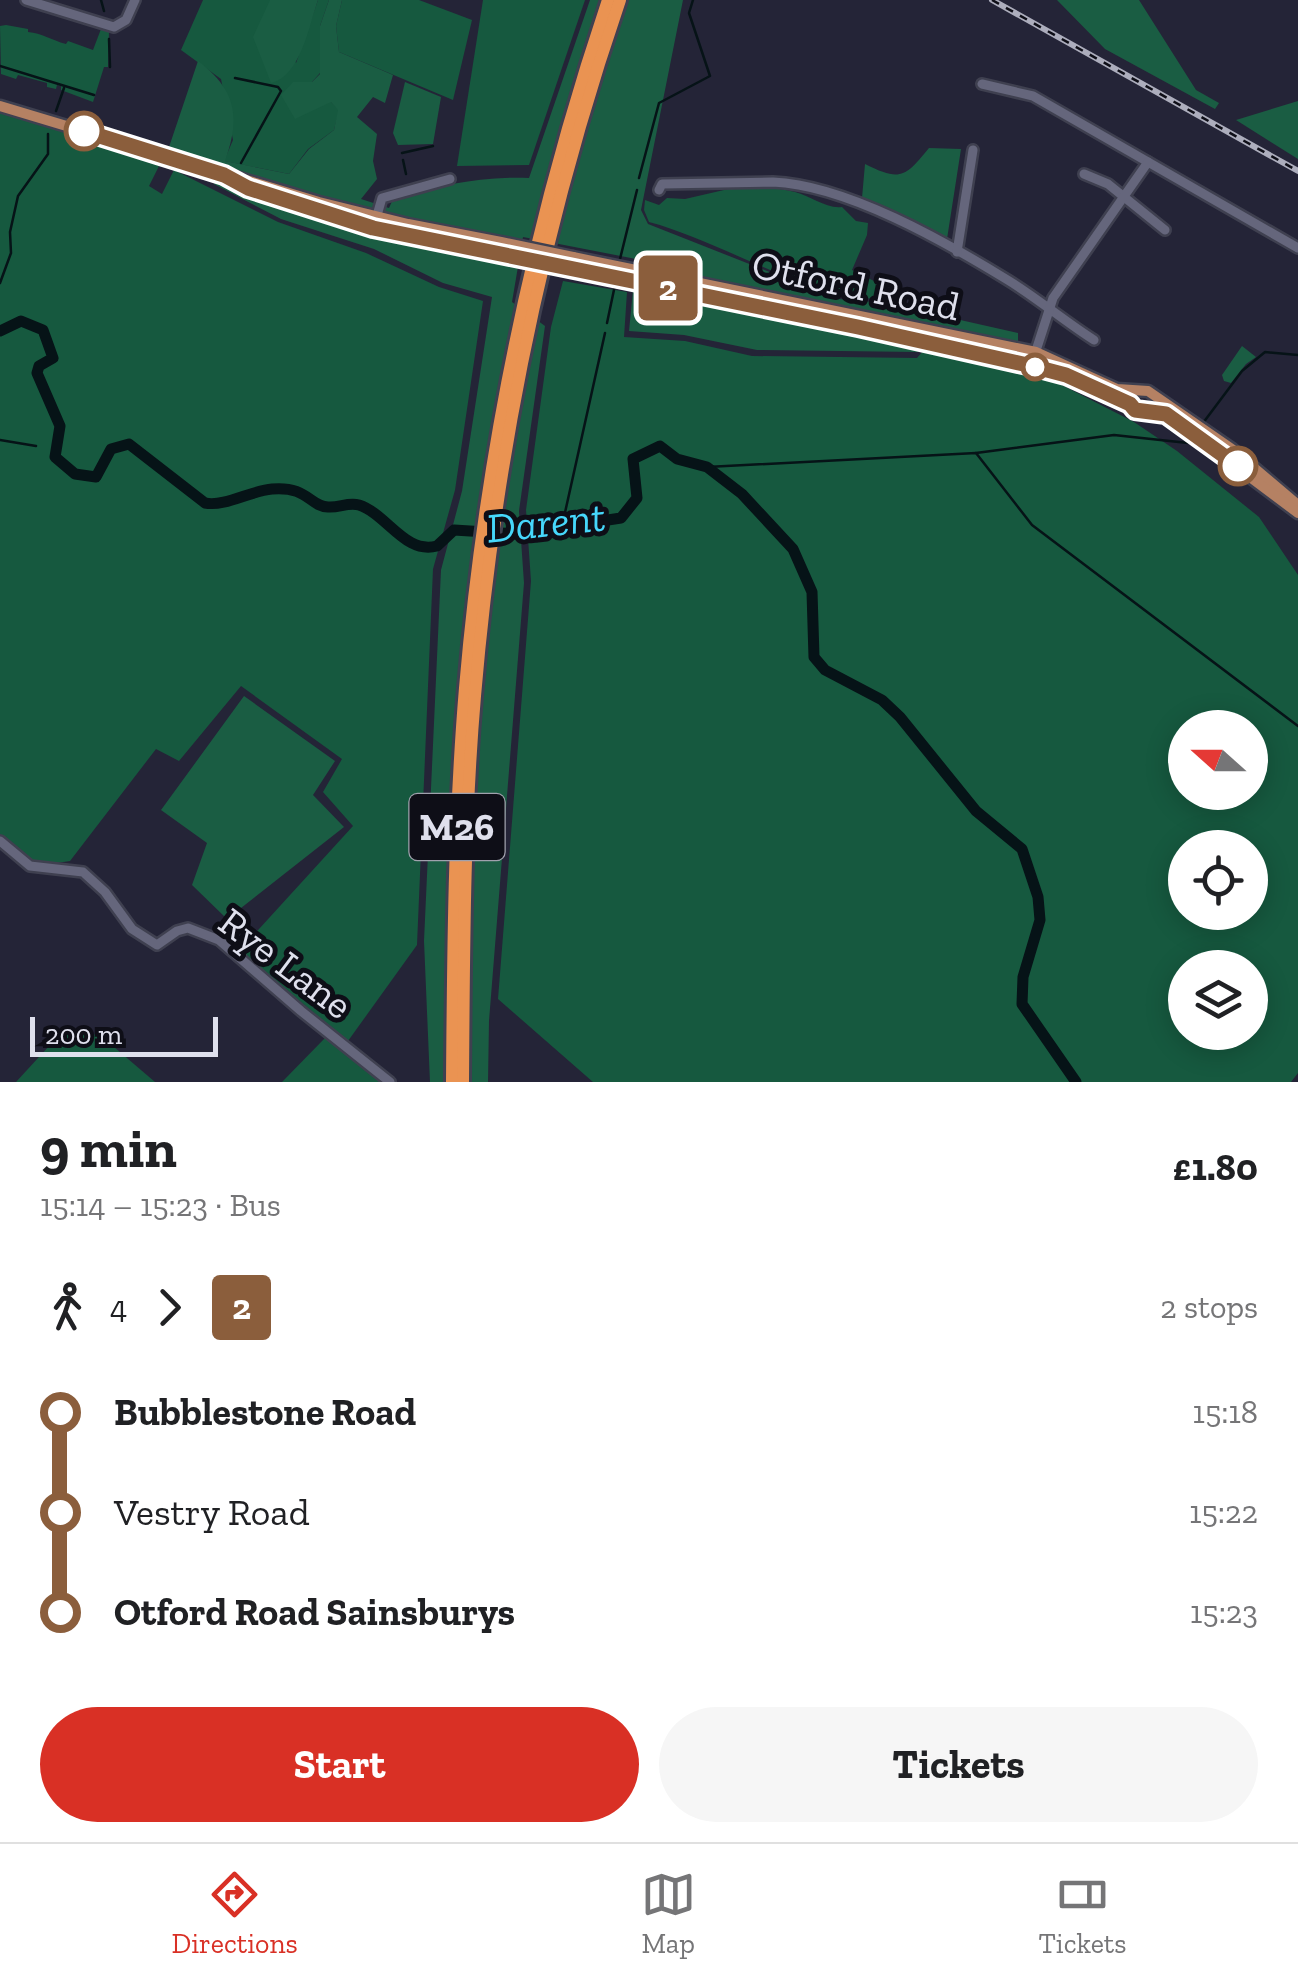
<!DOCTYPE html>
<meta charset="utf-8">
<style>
:root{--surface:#fff;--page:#f6f6f6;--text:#202124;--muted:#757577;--line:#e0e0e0;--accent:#d93025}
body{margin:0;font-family:"Zilla Slab",serif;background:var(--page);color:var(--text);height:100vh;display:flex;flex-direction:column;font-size:38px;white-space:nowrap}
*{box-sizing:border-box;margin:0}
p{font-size:32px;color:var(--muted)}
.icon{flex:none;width:55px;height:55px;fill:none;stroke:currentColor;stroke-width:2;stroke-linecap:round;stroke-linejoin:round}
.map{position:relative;height:1082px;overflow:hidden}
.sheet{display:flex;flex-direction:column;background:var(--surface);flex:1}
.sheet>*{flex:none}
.badge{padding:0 20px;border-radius:8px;font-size:35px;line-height:65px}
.needle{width:65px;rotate:291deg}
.controls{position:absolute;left:1168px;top:710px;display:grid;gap:20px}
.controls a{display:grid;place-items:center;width:100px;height:100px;border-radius:50%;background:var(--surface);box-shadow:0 5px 25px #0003;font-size:50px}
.scale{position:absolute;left:30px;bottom:25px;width:188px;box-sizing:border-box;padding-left:10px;border:5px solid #dfe0ed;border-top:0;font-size:28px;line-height:35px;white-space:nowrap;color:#dfe0ed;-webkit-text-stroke:8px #0e0e17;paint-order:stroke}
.map>.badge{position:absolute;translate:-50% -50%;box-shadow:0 0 0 5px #fff}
.legs{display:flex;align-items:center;gap:15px;height:110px;padding:0 40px;font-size:32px}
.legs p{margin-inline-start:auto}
.headline{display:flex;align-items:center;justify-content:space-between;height:170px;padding:0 40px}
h1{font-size:55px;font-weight:700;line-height:75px}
.primary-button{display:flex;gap:20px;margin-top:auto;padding:20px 40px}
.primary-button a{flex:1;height:115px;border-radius:60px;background:var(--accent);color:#fff;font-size:40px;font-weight:700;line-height:115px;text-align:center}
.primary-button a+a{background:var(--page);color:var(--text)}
ul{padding:0 40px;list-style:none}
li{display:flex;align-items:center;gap:35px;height:100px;font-size:38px}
li i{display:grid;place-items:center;width:15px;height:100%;margin:0 12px;background:currentColor}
li i::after{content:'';width:25px;height:25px;margin:-12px;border:8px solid;border-radius:50%;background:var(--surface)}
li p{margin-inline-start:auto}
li:first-child i{background:linear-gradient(#0000 50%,currentColor 0)}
li:last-child i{background:linear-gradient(currentColor 50%,#0000 0)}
.menu{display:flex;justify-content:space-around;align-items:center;height:140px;border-top:2px solid var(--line);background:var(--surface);font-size:28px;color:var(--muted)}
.menu a{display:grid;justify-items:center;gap:5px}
.menu .current{color:var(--accent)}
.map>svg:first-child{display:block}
.green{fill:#16593f;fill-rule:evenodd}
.forest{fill:#1a5d43}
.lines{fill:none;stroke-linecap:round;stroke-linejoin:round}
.stream{stroke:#061317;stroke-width:2.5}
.river{stroke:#061317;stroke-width:11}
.minor-casing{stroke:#3f4050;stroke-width:14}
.major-casing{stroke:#3f4050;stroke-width:15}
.highway-casing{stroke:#3f4050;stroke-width:18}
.minor{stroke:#65667c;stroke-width:9}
.major{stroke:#b58163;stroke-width:10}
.highway{stroke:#ea9352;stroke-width:12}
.rail-casing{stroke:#acadbc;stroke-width:6}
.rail{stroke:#0e0e17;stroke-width:2.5;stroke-dasharray:8;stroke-linecap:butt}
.major-bridge-casing{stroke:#3f4050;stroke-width:15;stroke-linecap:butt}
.major-bridge{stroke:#b58163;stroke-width:10}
.line-1-casing{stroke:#fff;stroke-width:22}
.line-1{stroke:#8b5e3c;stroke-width:15}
.stop-1-dot{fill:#fff;stroke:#8b5e3c;stroke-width:5}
.labels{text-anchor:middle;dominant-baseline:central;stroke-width:10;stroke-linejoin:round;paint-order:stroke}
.shield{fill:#0e0e17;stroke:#a0a1ad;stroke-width:2.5}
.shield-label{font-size:38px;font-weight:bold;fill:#dfe0ed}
.street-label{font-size:40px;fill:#dfe0ed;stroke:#0e0e17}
.water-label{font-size:42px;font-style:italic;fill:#46d7fb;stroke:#0e0e17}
</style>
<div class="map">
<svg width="1298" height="1082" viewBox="0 0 1298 1082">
<rect width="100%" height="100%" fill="#242437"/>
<g class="green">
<path d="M203 0H270L296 63 318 0H329L320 26V73L312 82 339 110 334 130 308 149 289 174 224 161 233 140 221 79 181 50Z"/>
<path d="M342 0H419L472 20 453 100 339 52 336 26Z"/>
<path d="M483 0H585L529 165 457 166Z"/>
<path d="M6 25 28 29V32C42 33 51 40 66 44L68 41 93 50 101 29 109 32 108 67H104L93 102 61 90V86L57 85 56 89 47 87V83L18 75 16 79 1 74 0 26Z"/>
<path d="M0 110 162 160 163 167 159 166 149 186 162 194 174 170 278 222 366 253 439 287 483 301 455 490 433 569 417 945 348 1041 239 951 353 826 323 792 342 759 241 686 179 761 156 749 70 861 37 866 0 836Z"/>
<path d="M737 187C756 188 777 187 795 192 811 196 826 209 842 207L856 221 868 223 867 235 852 270 882 285 887 293 882 299C807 299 724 242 649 222L644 210 645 200 659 205 667 198 685 199Z"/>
<path d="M563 281 627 292 624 337 685 341 752 356 917 358 923 351 1056 382 1134 422 1177 451 1259 517 1298 575V1073L1291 1082H593L498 999 531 581 526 510 551 327ZM1185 728H1250V792H1185ZM1185 848H1250V912H1185ZM1185 968H1250V1032H1185Z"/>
<path d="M62 1032 100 1035 155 1082H16Z"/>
<path d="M326 1037 380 1082H282Z"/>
</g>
<g class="forest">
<path d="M270 0H318C309 25 301 76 271 83L253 37Z"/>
<path d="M329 0H342L336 26 339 52 393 75 385 103 373 97 357 117 377 134 373 161 377 179 361 199 389 208 394 197C440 186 481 176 529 178L590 0H683L641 210 648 224 838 299 885 303 1018 333V343L922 322 918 352 757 350 684 335 629 331 636 259 523 237 512 302 545 326 519 511 524 583 489 1021 488 1082H430L424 941 441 570 462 491 492 297 443 283 374 249 281 219 214 184 219 167 168 150 198 61C236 90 241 116 225 161L289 174 309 149 334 130 338 110 331 102 295 119 281 95 293 82H312L320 74V26Z"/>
<path d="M1057 0H1139L1196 90 1219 103 1215 109 1105 49Z"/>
<path d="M405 82 441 97 433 144 398 145 393 133Z"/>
<path d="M1298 101V159L1236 120Z"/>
<path d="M929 148 961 149 947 239 862 198 865 164C901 182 905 177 929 148Z"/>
<path d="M1242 346 1256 357 1246 364 1231 383 1224 381 1222 375Z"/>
<path d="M244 696 335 761 313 795 344 827 227 919 192 885 207 843 161 810Z"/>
</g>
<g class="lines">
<g class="stream">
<path d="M101 0 104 11"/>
<path d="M109 39 110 67"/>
<path d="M0 66 94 95"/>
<path d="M235 78 278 87 281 91 241 163"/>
<path d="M56 111 64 88"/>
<path d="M402 153 433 146"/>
<path d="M403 160 406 174"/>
<path d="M639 178 659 103 710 76 689 13 693 0"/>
<path d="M620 259 637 190"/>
<path d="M0 283 11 253 10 232 18 196 48 154V134"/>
<path d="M607 323 615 285"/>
<path d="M1203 423 1242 371 1265 352 1298 355"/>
<path d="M0 440 36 446"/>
<path d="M976 453 1114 435 1188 443 1192 438"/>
<path d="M707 467 976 453 1032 525 1298 726"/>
<path d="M562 526 605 333"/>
</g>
<path class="river" d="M0 331 21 321 43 330 53 358 39 366 37 373 60 426 55 457 75 474 96 477 111 449 129 444 205 503C225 507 250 491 272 489 308 486 309 506 328 507 339 508 348 502 359 505 387 514 405 555 437 546L454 530 516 534 621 518 637 498 633 459 660 446 677 459 707 467 742 494 793 549 812 592 814 657 825 670 882 700 900 717 976 811 1022 849 1038 897 1040 920 1023 977 1022 1004 1076 1082"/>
<defs>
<g id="minor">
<path d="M26 0 114 27 126 20 135 0"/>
<path d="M982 84 1033 96 1298 248"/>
<path d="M1084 174 1108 184 1165 230"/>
<path d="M659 190 662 184 773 182C846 185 944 241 1006 279 1036 297 1064 321 1094 340"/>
<path d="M373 229 382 198 450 179"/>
<path d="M957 252 973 150"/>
<path d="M1031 366 1053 298 1148 162"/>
<path d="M0 841 30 866 83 872 105 892 132 929 157 945 177 931 188 928 219 940 301 1011 390 1082"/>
</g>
<g id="major">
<path d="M0 106 319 202 408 224 501 242"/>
<path d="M235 181 373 229 499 252"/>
<path d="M573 257 1036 352 1117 389 1148 391 1232 449 1298 505"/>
<path d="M571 267 1031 366 1065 375 1130 405 1135 410 1166 414 1298 513"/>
</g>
<g id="highway">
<path d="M452 1082C453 951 454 819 465 688 485 454 533 223 608 0"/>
<path d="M463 1082C464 953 464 824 475 696 495 459 543 225 620 0"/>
</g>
</defs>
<use href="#minor" class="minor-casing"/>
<use href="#major" class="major-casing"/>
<use href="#highway" class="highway-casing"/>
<use href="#minor" class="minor"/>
<use href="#major" class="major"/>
<use href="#highway" class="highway"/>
<defs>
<path id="rail" d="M992 0 1298 171"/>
</defs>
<use href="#rail" class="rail-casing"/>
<use href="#rail" class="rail"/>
<defs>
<g id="major-bridge">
<path d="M501 242 573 257"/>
<path d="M499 252 571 267"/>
</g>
</defs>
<use href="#major-bridge" class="major-bridge-casing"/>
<use href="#major-bridge" class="major-bridge"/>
</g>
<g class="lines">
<defs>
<path id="line-1" d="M84 131 224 175 248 188 373 228 858 327 1032 366 1066 375 1130 404 1135 410 1166 414 1238 466"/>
</defs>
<use href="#line-1" class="line-1-casing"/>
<use href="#line-1" class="line-1"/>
</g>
<g class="stop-1-dot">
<circle cx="84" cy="131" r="18"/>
<circle cx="1035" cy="367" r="12"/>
<circle cx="1238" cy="466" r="18"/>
</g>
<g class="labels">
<rect class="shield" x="409.5" y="794" width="95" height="66" rx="8"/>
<g class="shield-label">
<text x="457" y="827">M26</text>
</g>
<g class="street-label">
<text transform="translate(856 285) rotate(12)">Otford Road</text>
<text transform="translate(286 963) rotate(37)">Rye Lane</text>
</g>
<g class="water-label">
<text transform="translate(546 522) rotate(-6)">Darent</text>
</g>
</g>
</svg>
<div class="controls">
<a><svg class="needle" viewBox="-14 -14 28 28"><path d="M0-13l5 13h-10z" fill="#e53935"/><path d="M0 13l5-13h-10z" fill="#757577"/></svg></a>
<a><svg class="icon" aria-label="locate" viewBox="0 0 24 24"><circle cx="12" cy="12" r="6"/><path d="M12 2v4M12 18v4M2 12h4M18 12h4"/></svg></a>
<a><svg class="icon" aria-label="layers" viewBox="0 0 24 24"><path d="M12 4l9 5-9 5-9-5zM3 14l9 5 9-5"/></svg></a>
</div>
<div class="scale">200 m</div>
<b class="badge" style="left:668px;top:288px;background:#8b5e3c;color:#fff">2</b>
</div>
<section class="sheet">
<div class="headline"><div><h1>9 min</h1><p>15:14 – 15:23 · Bus</p></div><b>£1.80</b></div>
<div class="legs"><svg class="icon" aria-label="walk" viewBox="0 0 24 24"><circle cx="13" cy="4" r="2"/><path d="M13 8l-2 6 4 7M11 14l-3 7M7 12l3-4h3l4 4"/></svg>4<svg class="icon" aria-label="forward" viewBox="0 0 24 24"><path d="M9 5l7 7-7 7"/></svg><b class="badge" style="background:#8b5e3c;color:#fff">2</b><p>2 stops</p></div>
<ul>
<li><i style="color:#8b5e3c"></i><b>Bubblestone Road</b><p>15:18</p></li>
<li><i style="color:#8b5e3c"></i><span>Vestry Road</span><p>15:22</p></li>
<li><i style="color:#8b5e3c"></i><b>Otford Road Sainsburys</b><p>15:23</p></li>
</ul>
<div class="primary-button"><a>Start</a><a>Tickets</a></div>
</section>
<nav class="menu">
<a class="current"><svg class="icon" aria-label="directions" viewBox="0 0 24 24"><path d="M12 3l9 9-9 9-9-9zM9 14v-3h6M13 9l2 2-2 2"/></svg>Directions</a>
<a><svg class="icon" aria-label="map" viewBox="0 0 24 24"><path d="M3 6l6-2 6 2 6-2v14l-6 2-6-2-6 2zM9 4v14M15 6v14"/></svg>Map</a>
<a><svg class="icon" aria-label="tickets" viewBox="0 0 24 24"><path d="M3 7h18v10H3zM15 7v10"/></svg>Tickets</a>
</nav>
